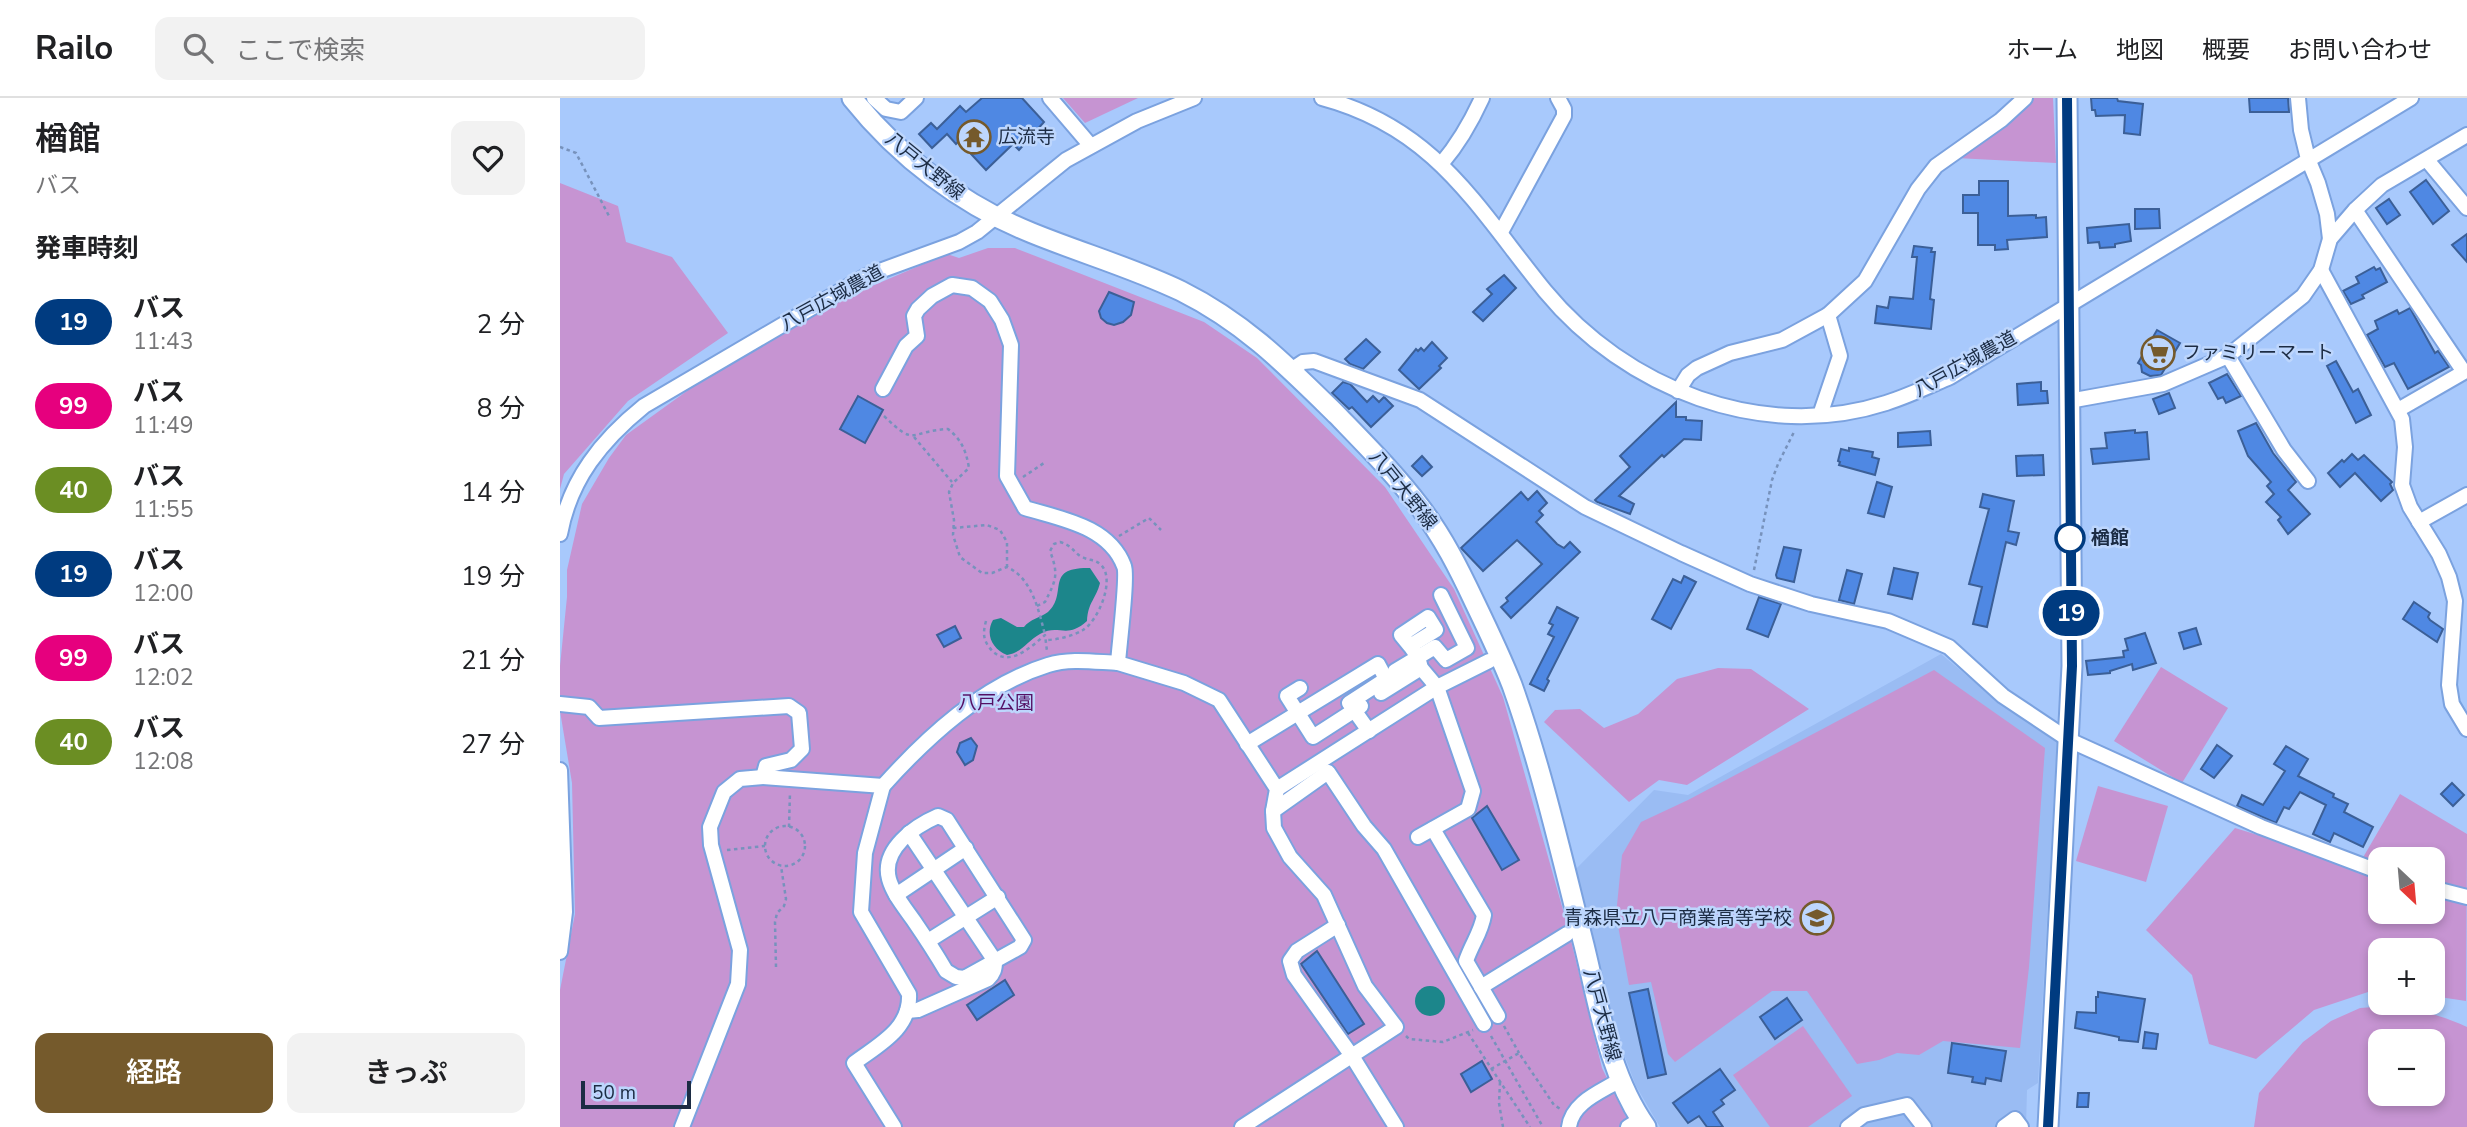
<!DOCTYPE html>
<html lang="ja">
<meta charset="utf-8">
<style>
:root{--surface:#fff;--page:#f2f2f2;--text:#202124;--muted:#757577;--line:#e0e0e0;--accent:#755a2c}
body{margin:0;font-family:"Nunito Sans","Noto Sans JP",sans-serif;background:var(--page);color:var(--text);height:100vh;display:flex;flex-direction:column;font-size:26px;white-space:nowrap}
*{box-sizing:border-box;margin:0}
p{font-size:23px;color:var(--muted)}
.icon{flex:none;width:38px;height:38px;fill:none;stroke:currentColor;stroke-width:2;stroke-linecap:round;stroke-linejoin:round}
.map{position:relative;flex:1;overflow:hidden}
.side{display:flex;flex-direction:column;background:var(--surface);width:560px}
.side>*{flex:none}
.badge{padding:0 14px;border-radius:23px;font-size:24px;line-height:46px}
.needle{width:46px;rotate:154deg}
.buttons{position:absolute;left:1808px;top:749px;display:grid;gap:14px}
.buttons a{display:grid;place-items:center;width:77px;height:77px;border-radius:14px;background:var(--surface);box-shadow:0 4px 10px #0003;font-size:35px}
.scale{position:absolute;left:21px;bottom:18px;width:110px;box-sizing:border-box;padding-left:7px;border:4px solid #1c2c44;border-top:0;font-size:19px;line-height:24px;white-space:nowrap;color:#1c2c44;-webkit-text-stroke:5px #bdd6fd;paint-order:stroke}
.map>.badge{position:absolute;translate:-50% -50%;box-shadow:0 0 0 4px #fff}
h2{padding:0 35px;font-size:26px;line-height:63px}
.round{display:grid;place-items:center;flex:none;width:74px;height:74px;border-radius:14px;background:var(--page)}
.summary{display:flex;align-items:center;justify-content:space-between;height:119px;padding:0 35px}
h1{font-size:33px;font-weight:600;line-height:52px}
.cta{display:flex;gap:14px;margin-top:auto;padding:14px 35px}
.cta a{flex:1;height:80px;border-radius:14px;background:var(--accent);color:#fff;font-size:28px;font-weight:600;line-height:80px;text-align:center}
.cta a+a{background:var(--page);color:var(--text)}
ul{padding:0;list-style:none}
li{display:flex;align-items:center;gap:21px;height:84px;padding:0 35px}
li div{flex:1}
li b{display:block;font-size:26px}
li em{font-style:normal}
li .badge{min-width:77px;font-weight:700;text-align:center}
header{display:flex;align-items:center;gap:42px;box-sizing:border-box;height:98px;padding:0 35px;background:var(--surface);border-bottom:2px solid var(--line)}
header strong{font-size:33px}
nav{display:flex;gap:38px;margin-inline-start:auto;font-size:24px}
.search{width:490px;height:63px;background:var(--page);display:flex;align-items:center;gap:18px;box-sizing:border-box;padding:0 24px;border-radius:14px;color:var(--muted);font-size:26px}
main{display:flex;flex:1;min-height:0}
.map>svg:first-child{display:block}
.built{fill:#9abcf3}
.green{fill:#c694d2;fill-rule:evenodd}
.water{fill:#1c868b}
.building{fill:#4f88e3;stroke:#3b5f97;stroke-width:2}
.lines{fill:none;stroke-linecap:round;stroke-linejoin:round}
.minor-casing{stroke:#7ba2df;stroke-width:18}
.major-casing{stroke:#7ba2df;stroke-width:23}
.path{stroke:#7792bc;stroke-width:2.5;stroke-dasharray:3.5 3.5;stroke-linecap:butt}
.minor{stroke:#fff;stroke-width:14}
.major{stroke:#fff;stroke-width:19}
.line-casing{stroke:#fff;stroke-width:16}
.line{stroke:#003b80;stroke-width:10}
.stop-dot{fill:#fff;stroke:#003b80;stroke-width:3.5}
.labels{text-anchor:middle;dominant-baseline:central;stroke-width:5;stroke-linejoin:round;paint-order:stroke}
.poi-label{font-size:19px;fill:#1c2c44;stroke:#bdd6fd;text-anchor:start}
.street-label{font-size:19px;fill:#1c2c44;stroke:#bdd6fd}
.stop-label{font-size:19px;font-weight:bold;fill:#1c2c44;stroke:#bdd6fd;text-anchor:start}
.park-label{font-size:19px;fill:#551064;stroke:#bdd6fd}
</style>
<header>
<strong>Railo</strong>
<div class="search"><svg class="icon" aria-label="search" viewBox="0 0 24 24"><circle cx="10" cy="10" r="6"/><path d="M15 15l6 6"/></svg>ここで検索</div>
<nav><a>ホーム</a><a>地図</a><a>概要</a><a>お問い合わせ</a></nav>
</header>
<main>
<section class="side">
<div class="summary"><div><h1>楢館</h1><p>バス</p></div><a class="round"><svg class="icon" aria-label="heart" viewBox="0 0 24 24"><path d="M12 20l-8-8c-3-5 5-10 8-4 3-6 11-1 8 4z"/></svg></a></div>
<h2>発車時刻</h2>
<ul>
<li><span class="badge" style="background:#003b80;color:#fff">19</span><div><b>バス</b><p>11:43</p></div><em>2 分</em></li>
<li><span class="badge" style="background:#e6007e;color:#fff">99</span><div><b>バス</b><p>11:49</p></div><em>8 分</em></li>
<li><span class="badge" style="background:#6b8e23;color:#fff">40</span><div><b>バス</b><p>11:55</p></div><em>14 分</em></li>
<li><span class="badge" style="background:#003b80;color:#fff">19</span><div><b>バス</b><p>12:00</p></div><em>19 分</em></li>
<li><span class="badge" style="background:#e6007e;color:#fff">99</span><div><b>バス</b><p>12:02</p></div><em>21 分</em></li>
<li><span class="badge" style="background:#6b8e23;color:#fff">40</span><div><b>バス</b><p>12:08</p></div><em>27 分</em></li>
</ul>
<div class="cta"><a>経路</a><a>きっぷ</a></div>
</section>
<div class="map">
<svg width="1907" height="1029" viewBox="0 0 1907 1029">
<rect width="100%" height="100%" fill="#a8c9fc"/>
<path class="built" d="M1381 556 1435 601 1497 642 1478 985 1467 992 1466 1029H1100L1076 988 1058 941 1015 772 1094 692 1128 697Z"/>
<g class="green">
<path d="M503 0H578L525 25Z"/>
<path d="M1474 0H1493L1496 65 1396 60Z"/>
<path d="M0 85 58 108 66 144 112 159 168 235 68 303 4 376 0 391Z"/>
<path d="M428 150H455L644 224 697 260 825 389 894 491 943 599 1007 826 1042 970 1071 1029H0V892L15 816 12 685 0 613V568L7 499V472L22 406 49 360 66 337 138 285 291 197 387 156 399 160Z"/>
<path d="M1601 569 1668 610 1622 685 1554 643Z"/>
<path d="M1158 570 1191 571 1249 611 1127 687 1099 682 1069 704 984 624 995 612 1020 611 1044 630 1078 616 1117 581Z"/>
<path d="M1374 572 1485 650 1469 869 1460 950 1383 943 1359 957 1337 955 1319 962 1297 966 1247 893H1212L1115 964 1108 956 1091 884 1069 887 1056 817 1062 757 1081 724 1128 702Z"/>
<path d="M1538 688 1608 708 1586 784 1516 763Z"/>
<path d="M1840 696 1907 736 1906 903 1873 898 1872 852H1820V890L1754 912 1696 961 1649 946 1632 877 1586 832 1675 730 1798 768ZM1820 761H1872V814H1820Z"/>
<path d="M1828 908C1857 911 1881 917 1907 929V1029H1694L1699 995 1743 944 1771 923 1800 910ZM1820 943H1872V996H1820Z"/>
<path d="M1243 928 1292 998 1248 1029H1210L1173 977Z"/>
</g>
<g class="water">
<path d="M530 470 540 485C536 501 528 504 527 523 506 542 499 525 480 536 467 543 463 554 447 557 432 551 425 536 433 522L441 520 457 529H464C470 521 480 520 488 514 509 495 483 469 530 470Z"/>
<circle cx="870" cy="903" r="15"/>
</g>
<g class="building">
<path d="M422 0H462L484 24 459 52 453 46 426 72 399 43 396 46 387 36 372 50 359 36 371 25 377 31 400 8 406 14Z"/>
<path d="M1531 0H1557L1558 3 1583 6 1580 37 1564 35 1565 17 1536 18 1535 12H1532Z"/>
<path d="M1689 0H1728L1729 14H1690Z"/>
<path d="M1866 82 1889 113 1873 126 1850 94Z"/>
<path d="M1419 83H1448V118L1476 117V120L1486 119 1487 139 1447 142 1448 151 1435 152V147H1418V115H1403V97H1419Z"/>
<path d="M1829 101 1840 117 1827 126 1816 110Z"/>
<path d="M1575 111H1599L1600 130 1575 131Z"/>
<path d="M1569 126 1571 143 1555 146V149L1540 150 1539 144 1528 145 1527 130Z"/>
<path d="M1907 136V164L1892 147Z"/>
<path d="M1354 148 1372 150 1371 154H1375L1370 201 1374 202 1371 231 1315 225 1317 208 1328 210 1330 199 1353 201 1357 159H1352Z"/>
<path d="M1814 169 1816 172 1820 170 1827 184 1802 197 1804 200 1791 206 1783 193 1799 185 1796 179Z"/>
<path d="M944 177 956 190 923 223 913 214 932 196 927 191Z"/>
<path d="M549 194 574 204 571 217 563 224 554 227 547 225 541 220 539 213Z"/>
<path d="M1850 210 1875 255 1878 253 1889 269 1848 291 1834 265 1825 269 1807 237 1818 231 1815 223 1837 212 1839 216Z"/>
<path d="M1597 232 1620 245 1601 277 1590 278 1582 274 1581 267 1578 265Z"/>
<path d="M806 241 820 254 803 271 790 266 785 261Z"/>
<path d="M872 244 887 260 879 268 881 270 859 291 839 272 856 251 858 253 861 250 864 253Z"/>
<path d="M1776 263 1793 294 1798 291 1811 317 1796 325 1767 268Z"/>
<path d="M1667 276 1681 298 1666 305 1663 299 1658 301 1649 285Z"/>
<path d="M783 284 790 286 807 304 813 298 819 304 824 299 833 308 811 329 792 309 789 311 772 295Z"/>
<path d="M1481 284V293H1487L1488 305 1458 307 1457 286Z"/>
<path d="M1609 295 1615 310 1599 316 1593 301Z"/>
<path d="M298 298 323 312 305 345 280 331Z"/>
<path d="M1116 304V319H1126V322L1142 323 1141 342 1124 341 1104 359 1102 357 1059 398 1074 406 1070 416 1037 404 1035 402 1070 369 1060 358Z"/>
<path d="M1696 325 1713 355 1736 384 1728 392 1750 416 1728 436 1718 422 1721 419 1706 404 1714 396 1707 388 1711 384 1688 358 1678 333Z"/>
<path d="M1575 332V335L1587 334 1589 361 1533 366 1531 351 1547 350 1545 335Z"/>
<path d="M1370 333 1371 347 1338 349V335Z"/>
<path d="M1289 350 1313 354 1312 359 1319 361 1315 377 1279 367 1280 364 1278 363 1281 351 1289 353Z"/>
<path d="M1792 356 1798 362 1804 357 1832 384 1830 386 1833 392 1821 403 1795 375 1780 389 1768 375 1782 362 1784 364Z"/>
<path d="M1483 357 1484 377 1457 378 1456 358Z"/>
<path d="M862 358 872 369 862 378 852 368Z"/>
<path d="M1317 384 1332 389 1324 419 1308 415Z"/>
<path d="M977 393 987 405 979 413 983 417 976 424 997 446 1004 450 1010 444 1020 454 951 520 941 509 948 503 946 500 982 466 957 442 923 473 901 450 961 394 968 402Z"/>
<path d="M1423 396 1454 403 1448 433 1459 435 1456 447 1446 444 1427 529 1413 526 1422 489 1409 486 1429 411 1420 409Z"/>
<path d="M1224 449 1241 452 1234 484 1217 480 1216 477Z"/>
<path d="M1334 470 1358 475 1352 501 1328 496Z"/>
<path d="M1287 472 1302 476 1294 506 1279 502Z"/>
<path d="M1124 478 1136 484 1111 531 1092 521 1113 481 1121 485Z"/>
<path d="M1199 499 1221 506 1208 539 1187 531Z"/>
<path d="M1854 504 1870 515 1868 519 1870 522 1883 531 1877 544 1843 521Z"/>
<path d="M997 509 1018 520 987 581 989 583 984 593 970 586 994 539 988 536 993 527 989 525Z"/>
<path d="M395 528 401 540 384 549 377 537Z"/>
<path d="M1636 530 1641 546 1624 551 1619 535Z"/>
<path d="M1585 535 1596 565 1573 572 1572 566 1550 573V575L1528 577 1526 563 1564 559 1563 553 1568 552 1565 541Z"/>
<path d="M411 640 417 648 413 662 405 667 397 654 400 645Z"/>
<path d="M1657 647 1672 658 1654 680 1641 671Z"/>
<path d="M1726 648 1748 661 1738 678 1774 696 1773 699 1788 706 1784 714 1813 729 1803 749 1774 735 1770 744 1753 736 1766 707 1740 694 1729 711 1724 709 1716 725 1677 708 1682 697 1703 707 1725 673 1714 666Z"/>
<path d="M1892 685 1904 697 1893 708 1881 696Z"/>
<path d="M927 708 959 762 942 772 912 720Z"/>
<path d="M757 853 804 926 788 936 741 866Z"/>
<path d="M445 882 454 897 417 922 407 907Z"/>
<path d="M1088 891 1106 976 1088 980 1069 895Z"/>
<path d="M1538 894 1585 901 1578 944 1559 942V939L1515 930 1517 914 1536 915V899H1538Z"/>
<path d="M1227 900 1242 922 1215 941 1200 919Z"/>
<path d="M1585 934 1598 936 1596 951 1583 950Z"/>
<path d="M1392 945 1446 953 1441 983 1426 980 1425 986 1412 984 1413 979 1388 975Z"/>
<path d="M922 963 932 981 911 994 901 976Z"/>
<path d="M1160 971 1175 992 1161 1002 1164 1006 1153 1014 1163 1029H1147L1139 1018 1128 1025 1113 1005Z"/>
<path d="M1518 995H1529L1528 1009H1517Z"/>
</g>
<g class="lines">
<defs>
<g id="minor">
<path d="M314 0 326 11 341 14 356 0"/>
<path d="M490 0 531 48"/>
<path d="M762 0C875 30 916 108 985 193 1065 290 1202 345 1326 305 1348 298 1369 288 1390 279L1851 0"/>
<path d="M1738 0 1741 32 1748 61 1758 85 1767 116 1770 141"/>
<path d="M1867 62 1907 110"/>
<path d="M882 65C899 45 911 24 922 0"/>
<path d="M1795 112 1904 274 1838 312"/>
<path d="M941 134 1004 18V11L998 0"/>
<path d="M1761 172 1842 321 1845 349 1842 387 1850 409 1879 456 1889 479 1895 503 1889 587 1892 606 1907 631"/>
<path d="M1668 258 1724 352 1748 383"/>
<path d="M731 272 743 264 754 263 860 302 1025 409 1121 455 1190 486 1251 506 1328 523 1389 549 1443 598 1509 642 1701 729 1820 774"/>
<path d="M323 291 346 248 357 238 354 218 358 211 372 198 392 187 412 190 430 203 442 222 451 247 447 378 465 410C501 421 549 428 564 468 568 477 559 549 558 565L624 585 659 602 717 691 713 713 714 730 730 759 764 797 805 888 836 929 682 1029"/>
<path d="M1118 293 1128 277 1137 270 1170 255 1222 242 1268 217 1305 183 1358 91 1376 68 1441 22 1465 0"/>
<path d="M1509 303 1603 286 1668 258 1743 198 1761 172 1770 141 1795 112 1822 87 1907 37"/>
<path d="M1260 317 1280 258 1268 217"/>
<path d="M1859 424 1907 397"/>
<path d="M0 436C10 381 42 342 84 308L306 178 399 144 417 134 506 62 577 23 634 0"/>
<path d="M850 548 841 537 868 519 876 532 850 548 858 559 861 570 877 589 913 693 908 711 858 739"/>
<path d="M839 583 835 573 875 549 886 562 907 550 881 497"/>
<path d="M740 590 727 598 753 639 801 608"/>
<path d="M821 595 861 570"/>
<path d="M0 606 29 609 39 620 229 608 239 615 242 651 231 662 206 668 203 679 323 688 305 755 301 814 349 896C351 931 318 947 294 965L334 1029"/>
<path d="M687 646 818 566 826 581 789 605 809 633"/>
<path d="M0 672 5 814 0 854"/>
<path d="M323 688C367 639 423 587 488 567 510 560 535 564 558 565"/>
<path d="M717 691 877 589 929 563"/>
<path d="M713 713 768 674 804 728 824 751 924 926"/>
<path d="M378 718 387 722 464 842 460 849 404 880 396 879 386 873C376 856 365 839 354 823 345 810 333 796 329 781 321 751 355 728 378 718Z"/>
<path d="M873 731 924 817C921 835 912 845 906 863L938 918"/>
<path d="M1872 790 1907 799"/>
<path d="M336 797 406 750"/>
<path d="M778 827 737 853 730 863 734 877 792 958 836 1029"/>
<path d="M368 843 438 799"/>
<path d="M921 889 1007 836"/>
<path d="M347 913 358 912 428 881C434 875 435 871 435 863L349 735"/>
<path d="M122 1029 178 886 180 852 151 747 150 729 164 694 180 681 203 679"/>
<path d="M1009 1029C1012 1004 1041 994 1060 982"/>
<path d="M1068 1029 1081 1021"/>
<path d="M1288 1029 1304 1017 1347 1007 1364 1029"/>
<path d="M1444 1029 1455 1021 1461 1029"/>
</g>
<g id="major">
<path d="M292 0C339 59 402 107 472 135 521 155 573 170 621 193 685 225 726 267 777 317 806 347 835 376 860 409 883 439 899 471 915 505 928 532 941 559 952 587 982 671 1002 760 1024 847 1039 908 1049 977 1086 1029"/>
<path d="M1488 1029 1512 568 1507 0"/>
</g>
</defs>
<use href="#minor" class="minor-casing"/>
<use href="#major" class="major-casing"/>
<g class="path">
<path d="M0 49 16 55 49 118"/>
<path d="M324 318C357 350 348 333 388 331 402 342 406 353 409 370L393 385 389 394 394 422 393 437 400 459 422 475H432L447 469C472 480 479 513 485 537"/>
<path d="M354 339 392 384"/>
<path d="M463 379 484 365"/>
<path d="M393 430 427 427 440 432 447 444V469"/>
<path d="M559 438 589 420 601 432"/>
<path d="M1194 472 1212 382 1218 366 1235 332"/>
<path d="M477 508 485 504C496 482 499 477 490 453L494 446 500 444C513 448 514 455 522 459 530 463 536 461 542 468 555 483 538 523 523 532 513 538 497 542 485 542"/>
<path d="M426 523C423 534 423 541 429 549 446 572 469 551 485 537L487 553"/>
<circle cx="225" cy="748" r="20"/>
<path d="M229 729 230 694"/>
<path d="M167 752 205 748"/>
<path d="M216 869 215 824 217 815 224 808 226 801 221 768"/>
<path d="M944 928 959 955"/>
<path d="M908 935 970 1029"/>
<path d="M846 938 849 941 883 944 913 932"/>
<path d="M931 938 983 1029"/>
<path d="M931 971 959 955 994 1007 1002 1012"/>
<path d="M940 984 939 1005 943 1029"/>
</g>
<use href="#minor" class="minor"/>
<use href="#major" class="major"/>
</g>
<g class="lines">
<defs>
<path id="line" d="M1488 1029 1512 568 1507 0"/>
</defs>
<use href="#line" class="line-casing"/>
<use href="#line" class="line"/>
</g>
<defs>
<symbol id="temple-ring" viewBox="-11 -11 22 22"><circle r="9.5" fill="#bdd6fd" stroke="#755a2c" stroke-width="1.5"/><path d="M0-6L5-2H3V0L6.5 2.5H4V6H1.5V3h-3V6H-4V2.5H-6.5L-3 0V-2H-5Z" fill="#755a2c"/></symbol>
<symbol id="supermarket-ring" viewBox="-11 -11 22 22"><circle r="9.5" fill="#bdd6fd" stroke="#755a2c" stroke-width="1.5"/><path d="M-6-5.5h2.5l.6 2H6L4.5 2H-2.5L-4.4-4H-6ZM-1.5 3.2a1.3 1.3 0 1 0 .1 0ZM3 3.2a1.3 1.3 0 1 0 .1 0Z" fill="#755a2c"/></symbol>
<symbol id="school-ring" viewBox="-11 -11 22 22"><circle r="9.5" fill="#bdd6fd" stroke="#755a2c" stroke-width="1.5"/><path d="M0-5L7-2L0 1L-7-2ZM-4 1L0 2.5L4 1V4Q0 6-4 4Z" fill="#755a2c"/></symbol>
</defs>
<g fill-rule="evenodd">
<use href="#temple-ring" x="395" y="20" width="38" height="38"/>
<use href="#supermarket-ring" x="1579" y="236" width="38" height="38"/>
<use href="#school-ring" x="1238" y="801" width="38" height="38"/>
</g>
<circle class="stop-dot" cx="1510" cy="440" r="14"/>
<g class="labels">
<g class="poi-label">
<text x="438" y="39">広流寺</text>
<text x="1622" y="255">ファミリーマート</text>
<text x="1232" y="820" text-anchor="end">青森県立八戸商業高等学校</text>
</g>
<g class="street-label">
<text transform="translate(365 68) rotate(39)">八戸大野線</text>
<text transform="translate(272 200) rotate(-29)">八戸広域農道</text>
<text transform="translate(1405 266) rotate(-29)">八戸広域農道</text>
<text transform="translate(843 392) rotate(51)">八戸大野線</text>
<text transform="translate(1042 917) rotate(75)">八戸大野線</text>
</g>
<g class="stop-label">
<text x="1531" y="440">楢館</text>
</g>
<g class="park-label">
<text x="436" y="605">八戸公園</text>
</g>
</g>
</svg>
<div class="buttons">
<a><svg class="needle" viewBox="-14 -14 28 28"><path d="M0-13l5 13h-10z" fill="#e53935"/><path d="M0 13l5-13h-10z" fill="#757577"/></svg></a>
<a>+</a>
<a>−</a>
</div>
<div class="scale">50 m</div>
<b class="badge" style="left:1511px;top:515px;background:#003b80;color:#fff">19</b>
</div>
</main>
